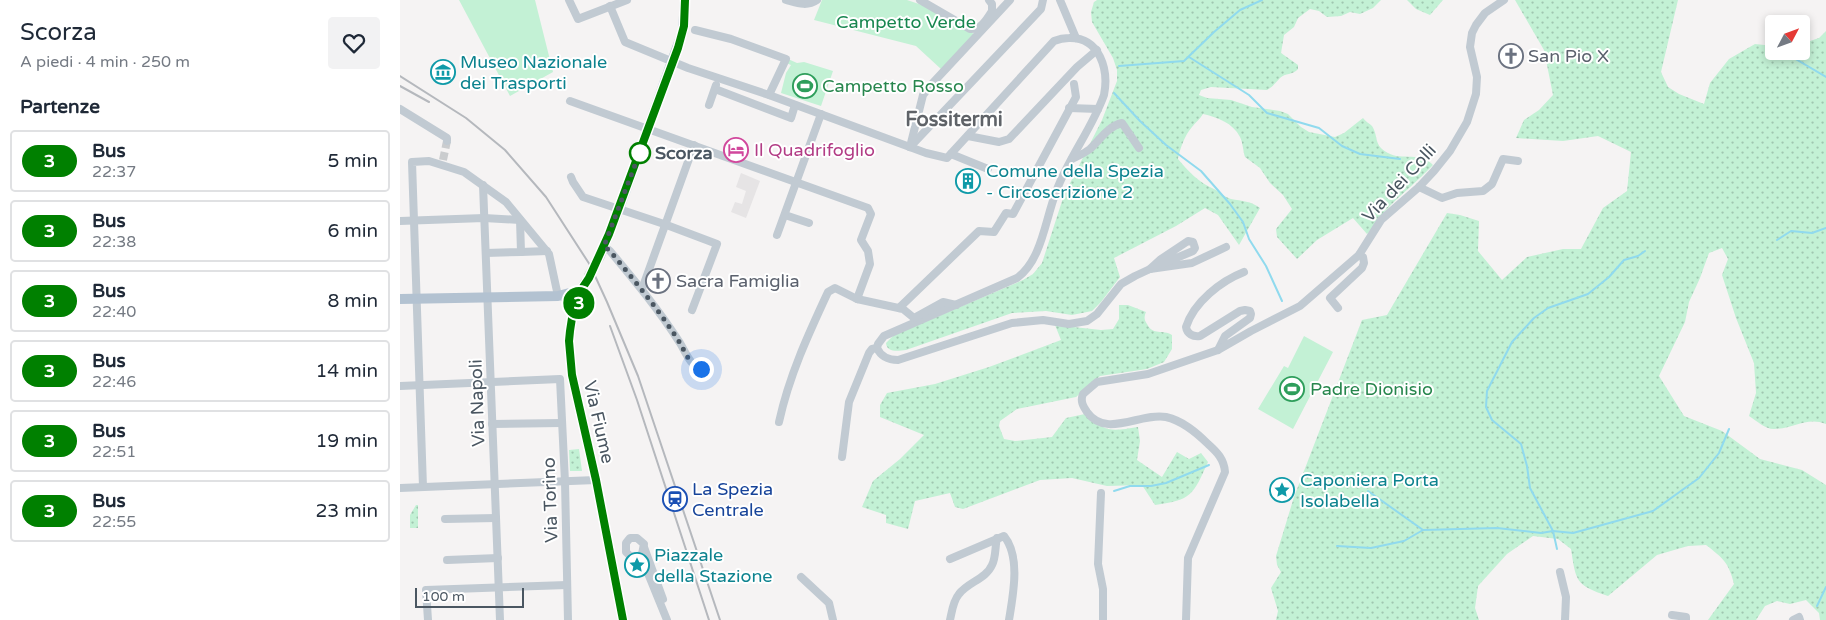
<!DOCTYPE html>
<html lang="it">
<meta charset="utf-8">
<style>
:root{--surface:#fff;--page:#f2f2f3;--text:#1f2937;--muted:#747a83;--line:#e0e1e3}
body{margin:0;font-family:"Varela Round",sans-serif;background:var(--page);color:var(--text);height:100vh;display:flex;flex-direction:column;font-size:19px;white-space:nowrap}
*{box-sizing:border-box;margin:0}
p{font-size:16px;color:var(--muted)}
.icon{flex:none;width:28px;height:28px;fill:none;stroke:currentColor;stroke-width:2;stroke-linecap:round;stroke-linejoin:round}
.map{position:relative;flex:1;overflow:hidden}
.details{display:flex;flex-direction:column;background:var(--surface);width:400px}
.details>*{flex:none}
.badge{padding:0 10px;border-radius:16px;font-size:18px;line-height:32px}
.needle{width:32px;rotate:49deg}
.tools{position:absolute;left:1365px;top:15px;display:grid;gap:10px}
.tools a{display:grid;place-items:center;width:45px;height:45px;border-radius:5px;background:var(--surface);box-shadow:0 2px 8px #0003;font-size:25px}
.scale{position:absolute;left:15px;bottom:12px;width:109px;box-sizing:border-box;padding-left:5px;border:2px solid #4a5661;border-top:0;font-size:14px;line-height:18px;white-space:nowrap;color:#4a5661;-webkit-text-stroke:4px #fff;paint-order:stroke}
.you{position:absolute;width:25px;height:25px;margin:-12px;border:4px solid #fff;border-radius:50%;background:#1a73e8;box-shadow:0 0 0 8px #1a73e833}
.map>.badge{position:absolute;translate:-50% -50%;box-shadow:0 0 0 2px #fff}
h2{padding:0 20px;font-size:19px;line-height:45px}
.round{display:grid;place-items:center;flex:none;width:52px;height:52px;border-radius:5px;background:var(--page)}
.summary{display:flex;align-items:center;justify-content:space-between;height:85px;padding:0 20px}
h1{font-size:24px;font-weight:600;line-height:38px}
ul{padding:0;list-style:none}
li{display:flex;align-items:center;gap:15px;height:62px;margin:0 10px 8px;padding:0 10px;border:2px solid var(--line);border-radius:5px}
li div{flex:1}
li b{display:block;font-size:19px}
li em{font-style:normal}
li .badge{min-width:55px;font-weight:700;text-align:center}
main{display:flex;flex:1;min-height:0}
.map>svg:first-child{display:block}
.education{fill:#e6e4e5}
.grass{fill:url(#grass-dots)}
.green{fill:#c3f1d5}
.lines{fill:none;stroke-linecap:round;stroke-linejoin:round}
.stream{stroke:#90daee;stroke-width:2}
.minor-tunnel{stroke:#caccce;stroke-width:8;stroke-dasharray:8 4;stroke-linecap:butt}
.major-tunnel{stroke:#caccce;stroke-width:10;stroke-dasharray:10 5;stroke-linecap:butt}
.minor{stroke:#c1cad2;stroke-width:8}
.major{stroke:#b3c2d1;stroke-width:10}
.rail{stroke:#b5b8bd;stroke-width:2}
.line-casing{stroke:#fff;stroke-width:11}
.line{stroke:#008000;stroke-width:8}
.walk{stroke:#4a5661;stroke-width:5;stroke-dasharray:0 9}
.stop-dot{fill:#fff;stroke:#008000;stroke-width:2.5}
.labels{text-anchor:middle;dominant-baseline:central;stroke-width:4;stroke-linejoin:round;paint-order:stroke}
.park-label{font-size:18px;fill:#17864f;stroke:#fff}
.worship-label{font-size:18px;fill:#5b616d;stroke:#fff;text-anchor:start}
.culture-label{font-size:18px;fill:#0d838f;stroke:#fff;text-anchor:start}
.leisure-label{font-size:18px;fill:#27864d;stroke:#fff;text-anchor:start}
.hotel-label{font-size:18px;fill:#b23c85;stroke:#fff;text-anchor:start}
.stop-label{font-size:18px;font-weight:bold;fill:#4a5661;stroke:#fff;text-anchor:start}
.street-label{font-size:18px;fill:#4a5661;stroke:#fff}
.transit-label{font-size:18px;fill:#164399;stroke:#fff;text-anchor:start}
.quarter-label{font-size:20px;font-weight:bold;fill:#5f6368;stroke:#fff}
</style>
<main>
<section class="details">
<div class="summary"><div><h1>Scorza</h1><p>A piedi · 4 min · 250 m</p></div><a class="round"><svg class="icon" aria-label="heart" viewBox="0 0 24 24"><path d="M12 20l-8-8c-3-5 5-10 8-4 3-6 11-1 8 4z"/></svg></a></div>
<h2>Partenze</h2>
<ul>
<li><span class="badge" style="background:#008000;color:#fff">3</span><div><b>Bus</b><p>22:37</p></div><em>5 min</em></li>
<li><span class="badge" style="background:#008000;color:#fff">3</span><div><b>Bus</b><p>22:38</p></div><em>6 min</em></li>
<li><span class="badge" style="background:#008000;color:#fff">3</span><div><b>Bus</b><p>22:40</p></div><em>8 min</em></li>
<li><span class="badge" style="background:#008000;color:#fff">3</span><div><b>Bus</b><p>22:46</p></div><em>14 min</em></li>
<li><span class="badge" style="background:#008000;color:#fff">3</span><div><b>Bus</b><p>22:51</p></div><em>19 min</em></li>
<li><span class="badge" style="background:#008000;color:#fff">3</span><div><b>Bus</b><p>22:55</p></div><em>23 min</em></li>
</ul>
</section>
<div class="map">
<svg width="1426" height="620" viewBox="0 0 1426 620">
<defs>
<pattern id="grass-dots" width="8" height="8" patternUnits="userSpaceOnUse" patternTransform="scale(1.25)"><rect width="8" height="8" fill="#c3f1d5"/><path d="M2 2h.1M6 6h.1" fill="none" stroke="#a0c6b0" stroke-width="1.8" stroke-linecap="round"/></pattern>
</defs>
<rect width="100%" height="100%" fill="#f5f3f3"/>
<path class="education" d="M341 173 360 181 346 218 331 212 335 202 342 204 346 191 336 187Z"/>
<g class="grass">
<path d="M697 0H981L973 8 960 14 950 12 941 16 927 17 919 11 910 9 898 18 894 27 884 35 881 53 898 65V69C893 75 885 73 880 78 875 83 873 87 867 90L811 87 801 90 799 95 807 98 831 100 852 107 880 111 888 114 901 127 909 132 935 137 944 133 963 118C965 121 970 124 972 126 979 137 973 145 988 153 1002 161 1021 151 1033 165 1018 181 1001 194 987 209 979 217 975 228 967 234L953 218 917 240 897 259 877 237 876 229 892 209 883 195 870 183 860 168 845 157C843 151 843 143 840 137 833 123 817 117 803 114 800 119 796 122 792 127 785 135 780 148 778 159 789 172 798 182 814 189 820 192 824 197 831 199 842 201 851 201 860 208L839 245 818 215 805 208 776 226 714 258 720 277 701 302 692 311 672 315 646 311 612 313 506 350C498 351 487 353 486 343L494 335 623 280 633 274 642 263 664 195 702 120 717 81V70L713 58 692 22 691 12 694 2Z"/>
<path d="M1007 0H1043L1030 15 1016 9Z"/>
<path d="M1115 0H1278L1261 72 1268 87 1279 94 1304 104 1310 83 1329 59 1355 44 1374 46V51H1401V44L1419 38 1426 31V424C1407 416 1393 429 1374 429 1365 429 1357 421 1349 416L1356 393 1354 363 1336 318 1322 275 1328 259 1322 248 1309 253 1300 278 1289 302 1285 322 1259 376 1284 416 1322 431 1360 459 1402 470 1426 485V620H1420L1419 613 1406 600 1390 604 1377 601 1365 606 1356 620H1308L1334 584C1329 563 1323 558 1306 545L1288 546 1257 555 1208 596C1175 585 1176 581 1171 549L1158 539 1133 536 1107 554 1078 586 1075 608 1079 620H876L878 611 871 588 881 572 877 565 876 556 894 497 962 320 987 315 1047 213 1060 215 1079 221 1078 251 1102 280 1127 257 1163 249H1181L1203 208 1227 191 1231 152 1198 136 1163 141 1116 138 1124 120 1139 110 1153 95 1144 50Z"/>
<path d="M719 305H728L746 312C744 317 744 320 747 324 753 336 763 329 772 335V349L764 362 747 369 700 376 676 397 617 409 600 421 599 426 604 439 615 441 652 437 666 418 685 414C706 433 712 431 738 427L740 441 737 460 762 477 777 452 789 459 801 453 808 462C793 495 792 500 755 505L742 485 707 486 672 478 640 480 563 509 555 507 550 493 515 501 508 529 486 523V515L462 507 473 481 500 459 524 435 480 417V405L487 393 535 384 589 367 661 340 655 325 701 330 713 329 719 319Z"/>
<path d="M179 449 182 471H170L169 450Z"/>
<path d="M16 505H18V528H10V515Z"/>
</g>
<g class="green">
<path d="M59 0H135L153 72 110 96Z"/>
<path d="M422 0H507L525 6 574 34 541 69 516 46 414 20Z"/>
<path d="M388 59 397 63 404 62 433 71 421 106 381 93 386 73 391 65 386 63Z"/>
<path d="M904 336 933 352 893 429 858 409 884 366 888 368Z"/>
</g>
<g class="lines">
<g class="stream">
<path d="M1370 45 1374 47"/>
<path d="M1382 51 1426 77"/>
<path d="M789 57 849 95 867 113 919 128 942 146 960 154 1000 159"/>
<path d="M719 66 784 61 814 32 840 10 862 0"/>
<path d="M714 93 740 121 766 145 801 171 830 204 843 222 849 239 866 266 882 301"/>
<path d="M1377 240 1391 231 1412 233 1426 228"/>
<path d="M714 491 730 486H751L766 483 809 465"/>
<path d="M968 491 1023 530"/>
<path d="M937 546 971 548 1004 541 1023 530 1097 528 1141 533 1153 531 1173 533 1253 511 1299 478 1319 453 1329 429"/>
<path d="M1157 549 1153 531 1130 488 1127 466 1121 444 1092 420 1086 407 1087 391 1112 342 1134 318 1148 308 1188 294 1209 277 1224 260 1238 256 1245 251"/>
<path d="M1417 606 1426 587"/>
</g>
<path class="minor-tunnel" d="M43 160 47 141"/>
<path class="major-tunnel" d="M181 290 200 256"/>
<g class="minor">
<path d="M169 0 178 19 227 0"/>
<path d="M386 0C397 3 407 7 417 0"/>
<path d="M520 0 570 29C581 30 587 19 592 11V4L589 0"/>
<path d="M660 0 676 38"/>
<path d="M210 6 225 42 288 68 369 95 526 153 547 158 654 41C659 39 663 38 669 38 700 37 709 70 704 95 692 129 668 158 656 192 645 220 642 260 617 278L484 336 478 344 477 348C481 357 488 360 498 360L612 323 643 320 669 324 687 321 697 314 721 284 735 276 750 269 792 263 826 247"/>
<path d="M295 30 331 39 386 59 369 95"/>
<path d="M315 89 391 118 395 105"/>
<path d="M170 101 468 208 471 214 461 240 468 251 470 264 457 299"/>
<path d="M309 105 316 85"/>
<path d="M669 108 698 109"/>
<path d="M0 109 47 138V141"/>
<path d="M568 136 599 142 609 139 677 67 697 50"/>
<path d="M510 147 641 9 643 0"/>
<path d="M510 147 523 95 529 87 610 0"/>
<path d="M551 154 588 169"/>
<path d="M672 159C678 156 685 153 690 149 700 140 708 126 722 123L739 148"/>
<path d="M171 177 173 182 183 197 264 224 317 244 292 310"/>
<path d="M83 185 100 620"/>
<path d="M1019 187 1042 198 1057 193 1083 191 1092 184 1103 159 1118 161"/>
<path d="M385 215 409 223"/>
<path d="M0 221 84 218 120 220"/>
<path d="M377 235 421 114"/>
<path d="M788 241 793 242 795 248 793 251 750 269 761 259Z"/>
<path d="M204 246 210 251C235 281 259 310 280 343 286 353 290 365 301 369"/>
<path d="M121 252 147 251"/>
<path d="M86 253 121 252 120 220"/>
<path d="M242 289 294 145"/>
<path d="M181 290V296L172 319 169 331V341L172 375 196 480 222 620"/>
<path d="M162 296 169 303 172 318"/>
<path d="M499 308 579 231 594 232 606 213 613 214 676 97 674 84"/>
<path d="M938 308 930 298 962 268 964 263 963 257 959 255"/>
<path d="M818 350 825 336 850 318 851 314 850 311 845 310 840 311 800 336C793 337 787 334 786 327 794 302 821 281 844 272"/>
<path d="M0 386 160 379 165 482 168 620"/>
<path d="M379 422C389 376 408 335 428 292L435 288 457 299 503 309 514 318 543 302 556 305"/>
<path d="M92 424 161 423"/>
<path d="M442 457 449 402 469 353 472 349 477 348"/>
<path d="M23 487 12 162 29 161 64 172 106 202 149 254 158 296"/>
<path d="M0 488 196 480"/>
<path d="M701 493 698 564 703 589V620"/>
<path d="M45 519 96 518"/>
<path d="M244 547 263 599"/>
<path d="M237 557 242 554 244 544 237 538H230L226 543V552L230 556 237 557 245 566 267 620"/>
<path d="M550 559 604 536C621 557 613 595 609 620"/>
<path d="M47 560 98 558"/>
<path d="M1160 572 1166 597 1165 620"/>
<path d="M401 577 429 603 433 620"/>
<path d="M1272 615 1286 617V620"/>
<path d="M28 620 26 590 167 585"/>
<path d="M550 620C552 611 553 601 559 594 568 582 586 579 592 565 596 558 595 546 597 538"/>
<path d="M786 620 788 558 825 472C824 459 817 452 808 444 796 432 783 421 766 417 741 412 706 439 687 412 683 406 680 401 683 394L697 382 748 374 818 350 851 331 900 306 959 255 981 220 1019 187 1034 171 1050 151 1067 122 1076 94 1077 77 1070 47 1072 33 1076 25 1085 13 1104 0"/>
<path d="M1393 620 1399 617 1400 620"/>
</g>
<g class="major">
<path d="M200 256 219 209 283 31 285 0"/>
<path d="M0 299 158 296 181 290"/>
</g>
<g class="rail">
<path d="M0 76 66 118 105 150 146 197 190 265 207 302 238 376 320 620"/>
<path d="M0 86 29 102"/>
<path d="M210 326 237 400 309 620"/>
</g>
</g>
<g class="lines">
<defs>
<path id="line" d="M223 620 196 480 172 375 169 341 170 331 172 318 179 303 181 290 189 278 209 234 278 48 284 26 285 0"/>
</defs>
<use href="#line" class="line-casing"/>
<use href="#line" class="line"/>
<path class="walk" d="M240 153 242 147 204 246 210 251C235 281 259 310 280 343 286 354 290 365 301 369"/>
</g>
<defs>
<symbol id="church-ring" viewBox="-11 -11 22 22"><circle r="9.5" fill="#fff" stroke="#6b7280" stroke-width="1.5"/><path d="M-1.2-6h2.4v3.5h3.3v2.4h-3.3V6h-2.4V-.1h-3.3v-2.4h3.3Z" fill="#6b7280"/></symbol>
<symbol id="museum-ring" viewBox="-11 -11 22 22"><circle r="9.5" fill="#fff" stroke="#0f9aa8" stroke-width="1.5"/><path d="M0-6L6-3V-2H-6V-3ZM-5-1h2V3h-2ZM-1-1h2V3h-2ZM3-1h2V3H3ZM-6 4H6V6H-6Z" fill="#0f9aa8"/></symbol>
<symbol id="stadium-ring" viewBox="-11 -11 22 22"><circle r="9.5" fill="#fff" stroke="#2e9e5b" stroke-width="1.5"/><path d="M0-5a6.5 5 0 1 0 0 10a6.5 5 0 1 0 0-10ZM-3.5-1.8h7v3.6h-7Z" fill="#2e9e5b"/></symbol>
<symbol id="hotel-ring" viewBox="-11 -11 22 22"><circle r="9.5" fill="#fff" stroke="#d1479c" stroke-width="1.5"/><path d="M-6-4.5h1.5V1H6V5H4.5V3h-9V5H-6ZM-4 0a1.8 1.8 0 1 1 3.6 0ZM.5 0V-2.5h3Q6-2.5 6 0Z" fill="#d1479c"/></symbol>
<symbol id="building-ring" viewBox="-11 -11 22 22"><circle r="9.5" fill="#fff" stroke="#0f9aa8" stroke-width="1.5"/><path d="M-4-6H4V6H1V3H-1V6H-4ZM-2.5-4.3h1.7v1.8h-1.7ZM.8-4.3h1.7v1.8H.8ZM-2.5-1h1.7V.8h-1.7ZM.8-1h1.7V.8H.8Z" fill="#0f9aa8"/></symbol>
<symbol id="sight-ring" viewBox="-11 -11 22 22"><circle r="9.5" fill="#fff" stroke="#0f9aa8" stroke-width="1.5"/><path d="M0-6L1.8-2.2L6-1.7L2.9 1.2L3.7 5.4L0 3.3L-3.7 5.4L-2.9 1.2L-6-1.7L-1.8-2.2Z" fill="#0f9aa8"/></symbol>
<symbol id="station-ring" viewBox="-11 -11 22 22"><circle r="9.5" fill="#fff" stroke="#1a4fb4" stroke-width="1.5"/><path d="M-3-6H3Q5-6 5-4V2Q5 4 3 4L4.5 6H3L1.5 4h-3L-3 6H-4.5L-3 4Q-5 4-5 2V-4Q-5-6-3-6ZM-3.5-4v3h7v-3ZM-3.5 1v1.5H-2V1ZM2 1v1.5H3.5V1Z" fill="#1a4fb4"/></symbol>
</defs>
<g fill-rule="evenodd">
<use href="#church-ring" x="1097" y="42" width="28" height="28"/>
<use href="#museum-ring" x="29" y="58" width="28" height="28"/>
<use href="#stadium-ring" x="391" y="72" width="28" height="28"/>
<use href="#hotel-ring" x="322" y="136" width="28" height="28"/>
<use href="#building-ring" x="554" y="167" width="28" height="28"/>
<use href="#church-ring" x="244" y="267" width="28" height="28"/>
<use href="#stadium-ring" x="878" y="375" width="28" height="28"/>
<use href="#sight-ring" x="868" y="476" width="28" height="28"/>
<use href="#station-ring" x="261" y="485" width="28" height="28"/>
<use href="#sight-ring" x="223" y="551" width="28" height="28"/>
</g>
<circle class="stop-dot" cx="240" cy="153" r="10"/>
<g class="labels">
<g class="park-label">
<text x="506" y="22">Campetto Verde</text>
</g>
<g class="worship-label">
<text x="1128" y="56">San Pio X</text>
<text x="276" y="281">Sacra Famiglia</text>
</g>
<g class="culture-label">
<text x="60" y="62">Museo Nazionale<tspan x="60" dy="21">dei Trasporti</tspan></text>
<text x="586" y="171">Comune della Spezia<tspan x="586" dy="21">- Circoscrizione 2</tspan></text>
<text x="900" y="480">Caponiera Porta<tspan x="900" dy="21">Isolabella</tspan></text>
<text x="254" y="555">Piazzale<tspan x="254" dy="21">della Stazione</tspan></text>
</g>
<g class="leisure-label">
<text x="422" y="86">Campetto Rosso</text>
<text x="910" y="389">Padre Dionisio</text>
</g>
<g class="hotel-label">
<text x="354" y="150">Il Quadrifoglio</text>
</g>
<g class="stop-label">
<text x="255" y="153">Scorza</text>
</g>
<g class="street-label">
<text transform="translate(999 183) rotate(-47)">Via dei Colli</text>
<text transform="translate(77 403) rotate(-92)">Via Napoli</text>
<text transform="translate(199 422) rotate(77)">Via Fiume</text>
<text transform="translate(150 500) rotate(-92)">Via Torino</text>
</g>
<g class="transit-label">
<text x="292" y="489">La Spezia<tspan x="292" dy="21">Centrale</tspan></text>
</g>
<g class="quarter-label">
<text x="554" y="120">Fossitermi</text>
</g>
</g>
</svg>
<div class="tools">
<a><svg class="needle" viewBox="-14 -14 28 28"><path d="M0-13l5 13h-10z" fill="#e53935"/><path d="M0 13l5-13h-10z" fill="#747a83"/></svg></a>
</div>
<div class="scale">100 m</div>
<div class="you" style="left:301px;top:369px"></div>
<b class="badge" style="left:179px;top:303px;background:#008000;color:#fff">3</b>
</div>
</main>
